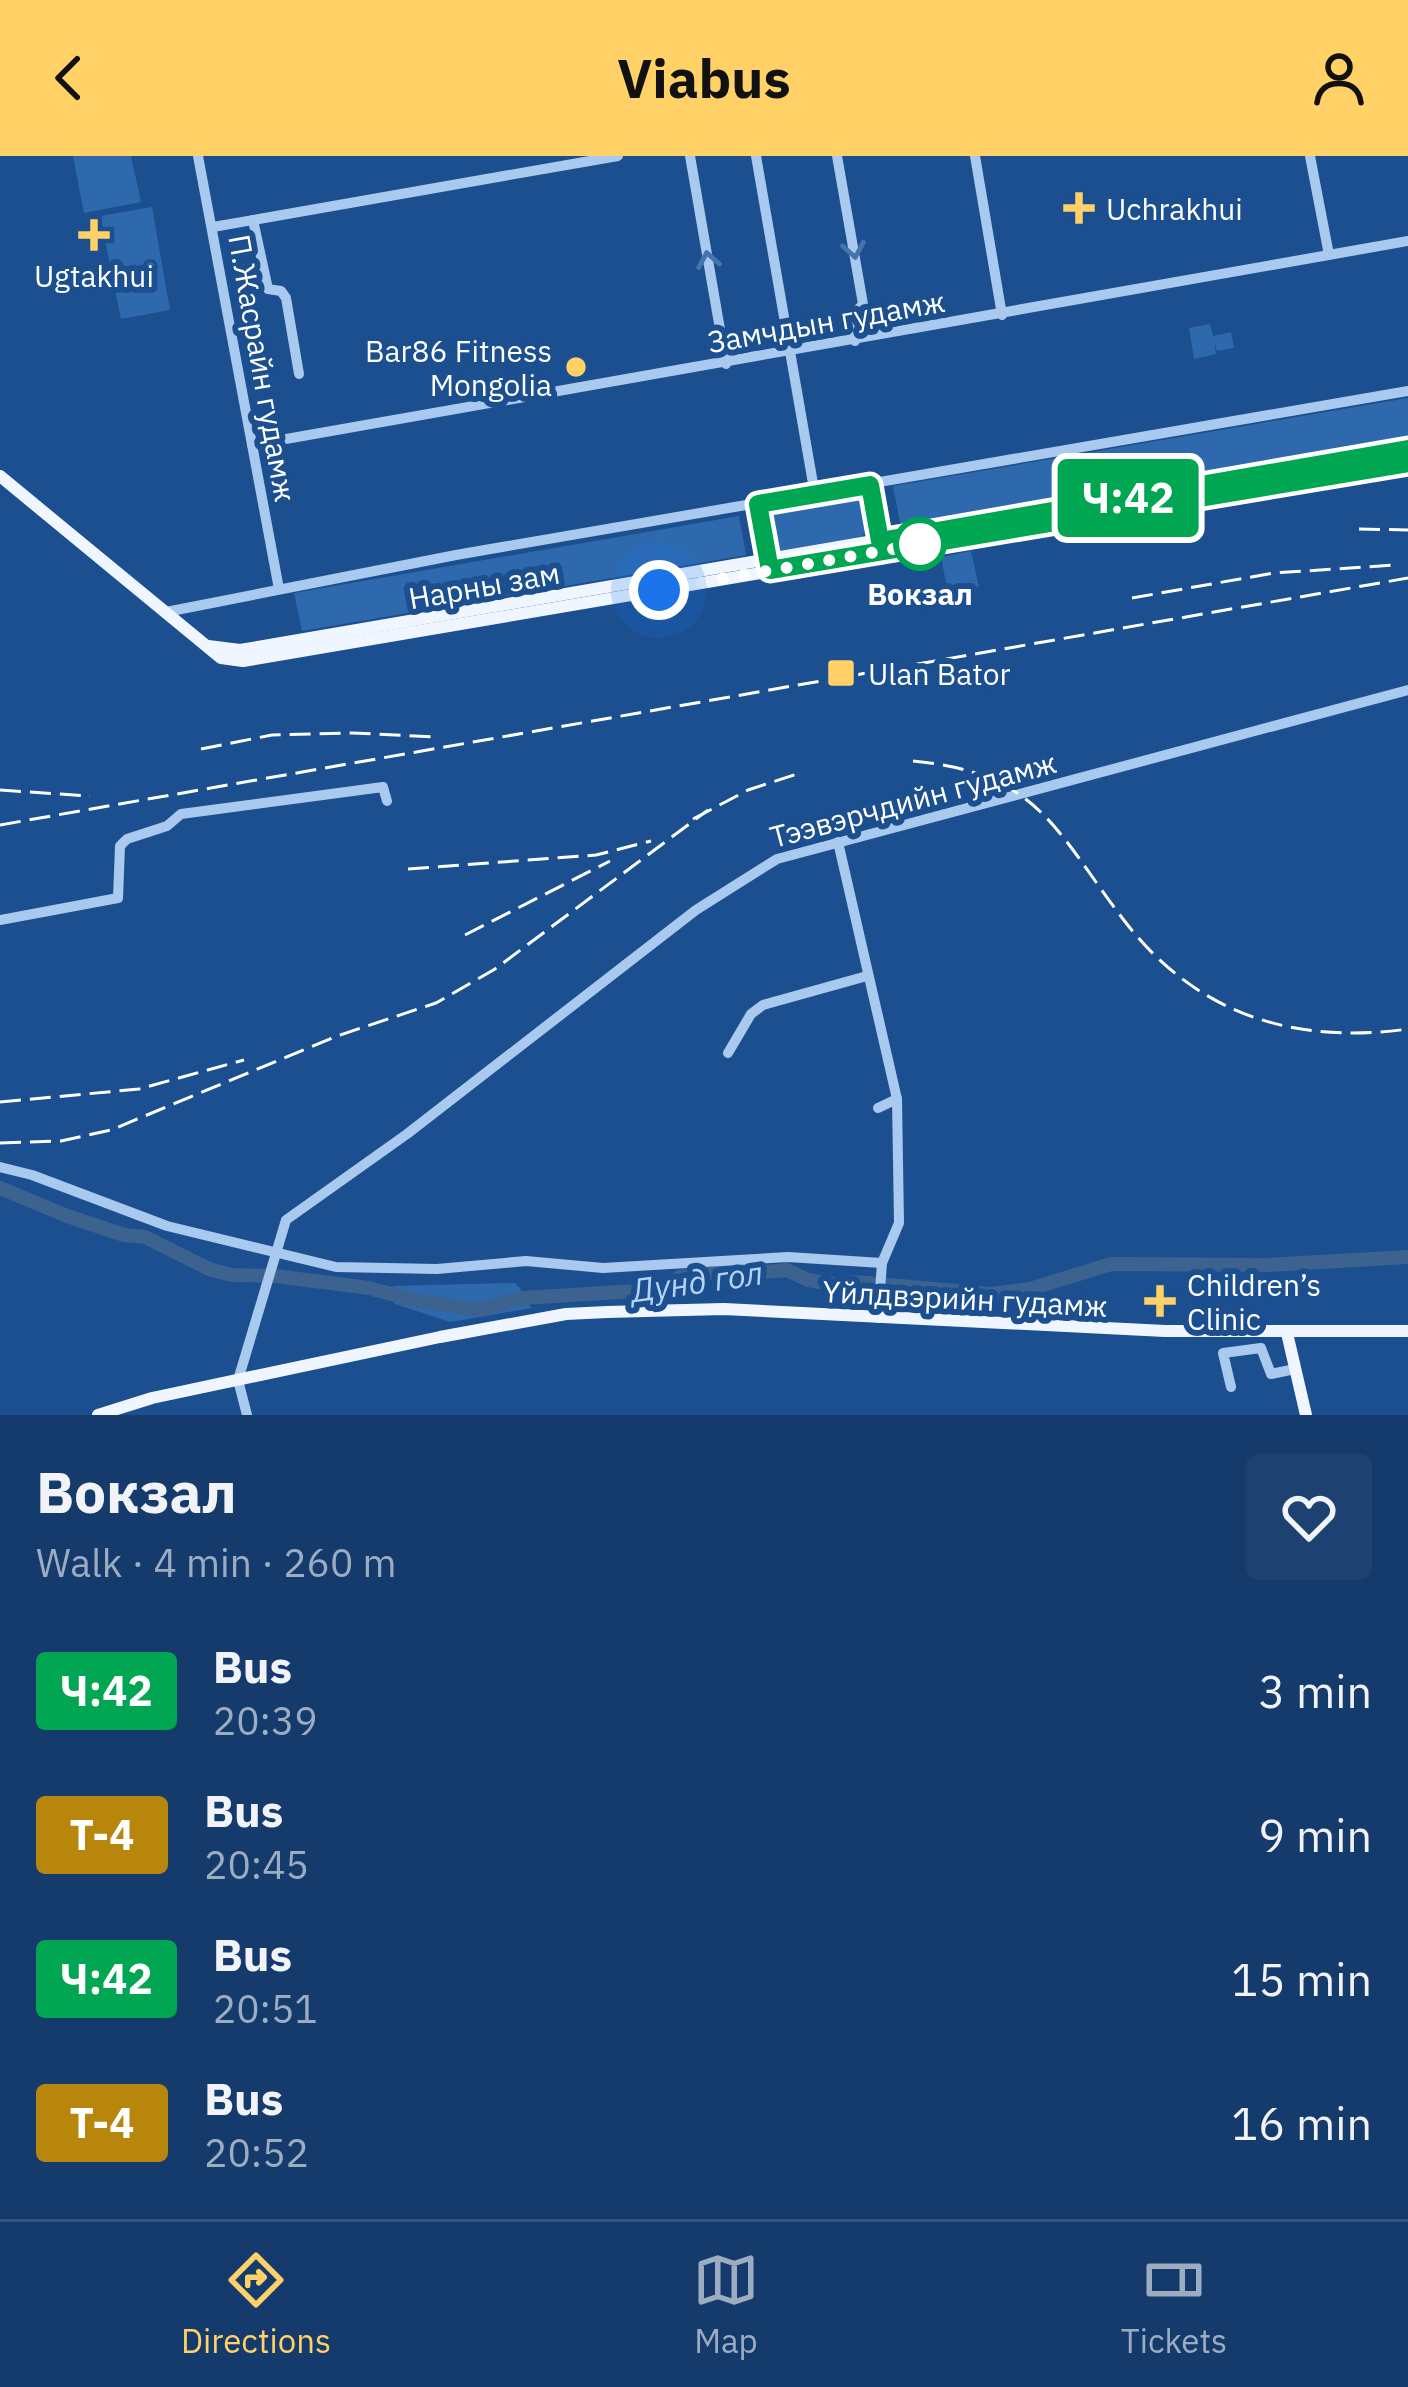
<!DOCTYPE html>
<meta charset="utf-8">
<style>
:root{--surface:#143b6b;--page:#1d4271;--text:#f1f3f6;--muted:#9dadc1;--line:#33557e;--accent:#ffd166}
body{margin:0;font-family:"IBM Plex Sans",sans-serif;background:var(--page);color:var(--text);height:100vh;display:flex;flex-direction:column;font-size:45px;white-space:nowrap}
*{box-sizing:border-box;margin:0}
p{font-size:39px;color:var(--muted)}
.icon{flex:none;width:66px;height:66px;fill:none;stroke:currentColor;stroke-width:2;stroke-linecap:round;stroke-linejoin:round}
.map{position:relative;height:1259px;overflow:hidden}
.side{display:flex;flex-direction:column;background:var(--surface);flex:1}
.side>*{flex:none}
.badge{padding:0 24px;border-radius:9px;font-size:42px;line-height:78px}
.you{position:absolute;width:60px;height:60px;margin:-30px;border:9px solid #fff;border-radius:50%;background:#1a73e8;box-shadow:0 0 0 18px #1a73e833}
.map>.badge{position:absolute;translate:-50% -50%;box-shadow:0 0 0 6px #fff}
.round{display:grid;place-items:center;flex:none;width:126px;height:126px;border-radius:12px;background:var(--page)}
.headline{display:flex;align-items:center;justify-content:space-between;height:204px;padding:0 36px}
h1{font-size:57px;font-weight:700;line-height:90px}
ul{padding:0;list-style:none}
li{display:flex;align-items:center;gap:36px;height:144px;padding:0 36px}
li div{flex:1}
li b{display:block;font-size:45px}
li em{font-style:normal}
li .badge{min-width:132px;font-weight:700;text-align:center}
header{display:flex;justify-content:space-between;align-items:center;height:156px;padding:0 36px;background:var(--accent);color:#111;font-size:54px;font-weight:700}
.menu{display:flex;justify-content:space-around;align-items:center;height:168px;border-top:3px solid var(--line);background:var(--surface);font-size:33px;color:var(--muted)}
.menu a{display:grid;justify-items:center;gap:6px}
.menu .active{color:var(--accent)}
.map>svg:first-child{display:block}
.green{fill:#2e69ad}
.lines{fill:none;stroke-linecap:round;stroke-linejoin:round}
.river{stroke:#3c6290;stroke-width:14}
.minor{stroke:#a9c9ee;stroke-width:10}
.major{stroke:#f0f6ff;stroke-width:12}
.rail{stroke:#fff;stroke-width:3;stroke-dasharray:21 9;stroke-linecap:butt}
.oneway{stroke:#4674ac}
.line-casing{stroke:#fff;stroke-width:27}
.line{stroke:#00a651;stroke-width:18}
.walk{stroke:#fff;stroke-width:12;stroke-dasharray:0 21.6}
.poi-dot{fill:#ffd166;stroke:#1b4f8f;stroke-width:4.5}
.stop-dot{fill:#fff;stroke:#00a651;stroke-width:6}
.labels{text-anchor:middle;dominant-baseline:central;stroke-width:12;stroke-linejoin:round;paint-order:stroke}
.poi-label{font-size:30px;fill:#fff;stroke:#1b4f8f;text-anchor:start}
.street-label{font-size:30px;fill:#fff;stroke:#1b4f8f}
.stop-label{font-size:30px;font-weight:bold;fill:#fff;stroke:#1b4f8f}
.water-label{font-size:33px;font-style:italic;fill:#b5d3f5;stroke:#1b4f8f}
</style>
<header><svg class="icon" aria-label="back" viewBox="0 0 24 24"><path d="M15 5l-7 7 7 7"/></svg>Viabus<svg class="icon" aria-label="person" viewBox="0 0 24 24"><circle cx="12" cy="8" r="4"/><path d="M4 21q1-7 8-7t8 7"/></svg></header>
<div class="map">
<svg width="1408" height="1259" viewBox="0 0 1408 1259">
<rect width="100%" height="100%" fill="#1b4f8f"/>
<g class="green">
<path d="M73 0H131L141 46 84 57Z"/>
<path d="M152 51 170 154 121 163 100 60Z"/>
<path d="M1210 168 1213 180 1231 176 1234 192 1217 195 1214 185 1216 198 1194 203 1189 172Z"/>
<path d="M1408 242V283L901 372 893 330Z"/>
<path d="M854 339 859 343 865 376 861 382 782 396 777 392 771 358 775 352Z"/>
<path d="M739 360 746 399 302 475 294 437Z"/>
<path d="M971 395 979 431 948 437 941 401Z"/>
<path d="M515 1127 524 1137C478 1154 435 1148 390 1130Z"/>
<path d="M391 1142C435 1154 480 1160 524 1145L532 1152 450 1166 395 1148Z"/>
</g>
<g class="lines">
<path class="river" d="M0 1032 67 1060 124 1079 145 1081 209 1113 231 1119 275 1120 369 1132 413 1144 480 1154 522 1142 654 1134 680 1121 741 1113 754 1117 787 1114 808 1124 831 1128 854 1126 991 1138 1030 1133 1111 1108 1268 1109 1408 1101"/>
<g class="minor">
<path d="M198 0 279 433"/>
<path d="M690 0 726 208"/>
<path d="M756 0 815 339"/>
<path d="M837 0 863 148 853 159 855 185"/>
<path d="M975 0 1002 159"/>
<path d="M1310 0 1329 99"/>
<path d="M253 64 268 133 281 135 286 142 299 218"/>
<path d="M213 71 618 0"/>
<path d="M252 289 1408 85"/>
<path d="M870 329 882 391"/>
<path d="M758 348 769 410"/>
<path d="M166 456 456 399 1408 235"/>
<path d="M838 686 897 943 899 1067 882 1107 878 1162"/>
<path d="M0 764 118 742 120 690 127 683 167 670 181 658 383 631 387 645"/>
<path d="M728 897 751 858 763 849 867 820"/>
<path d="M878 952 897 943"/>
<path d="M0 1011 32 1019 167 1070 336 1111 437 1113 526 1105 603 1112 788 1101 882 1107"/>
<path d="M1231 1231 1223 1197 1261 1192 1271 1218 1295 1213"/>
<path d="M247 1259 238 1224 286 1064 407 978 696 754 777 703 1408 534"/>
</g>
<g class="major">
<path d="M0 320 221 502 243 505 1408 307"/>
<path d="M208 490 240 494 1408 293"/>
<path d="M1287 1177 1306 1259"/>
<path d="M98 1259 152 1242 440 1181 566 1158 607 1156 724 1153 1165 1175H1408"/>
</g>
<g class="rail">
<path d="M1359 373 1408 374"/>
<path d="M1132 442 1274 417 1396 409"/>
<path d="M201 593 272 579 353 577 436 581"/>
<path d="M913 605C1039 617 1055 674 1123 763 1195 858 1293 889 1408 873"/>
<path d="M0 634 90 640"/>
<path d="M693 663 748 634 803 616"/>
<path d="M0 669 1408 422"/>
<path d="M408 713 596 699 651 685"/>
<path d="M465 779 610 705"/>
<path d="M0 946 139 933 244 904"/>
<path d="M0 987 61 985 111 974 337 880 436 847 495 813 708 654"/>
</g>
</g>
<defs><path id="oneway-chevron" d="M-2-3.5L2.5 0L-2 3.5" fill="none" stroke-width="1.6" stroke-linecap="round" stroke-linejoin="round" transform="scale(3)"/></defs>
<g class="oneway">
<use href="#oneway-chevron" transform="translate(854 94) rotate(80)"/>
<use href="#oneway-chevron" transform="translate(708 104) rotate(-100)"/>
</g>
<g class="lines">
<defs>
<path id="line" d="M1408 293 880 385 870 329 758 348 770 414 1408 307"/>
</defs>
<use href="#line" class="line-casing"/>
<use href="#line" class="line"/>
<path class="walk" d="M659 434 933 386 920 388"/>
</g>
<g class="poi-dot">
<path d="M1073 34h12v12h12v12h-12v12h-12v-12h-12v-12h12z"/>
<path d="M88 61h12v12h12v12h-12v12h-12v-12h-12v-12h12z"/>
<circle cx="576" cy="211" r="12"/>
<rect x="826" y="502" width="30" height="30" rx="6"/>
<path d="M1154 1127h12v12h12v12h-12v12h-12v-12h-12v-12h12z"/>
</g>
<circle class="stop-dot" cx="920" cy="388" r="24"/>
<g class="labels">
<g class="poi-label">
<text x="1106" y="52">Uchrakhui</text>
<text x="94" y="119" text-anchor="middle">Ugtakhui</text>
<text x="552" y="194" text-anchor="end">Bar86 Fitness<tspan x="552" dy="34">Mongolia</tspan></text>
<text x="868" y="517">Ulan Bator</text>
<text x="1187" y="1128">Children’s<tspan x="1187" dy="34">Clinic</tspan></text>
</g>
<g class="street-label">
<text transform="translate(826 165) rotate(-10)">Замчдын гудамж</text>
<text transform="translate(263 212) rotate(80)">П.Жасрайн гудамж</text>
<text transform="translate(484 429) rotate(-10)">Нарны зам</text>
<text transform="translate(913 643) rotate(-15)">Тээвэрчдийн гудамж</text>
<text transform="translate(965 1142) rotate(3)">Yйлдвэрийн гудамж</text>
</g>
<g class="stop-label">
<text x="920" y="437">Вокзал</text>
</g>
<g class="water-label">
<text transform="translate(697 1125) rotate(-8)">Дунд гол</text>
</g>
</g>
</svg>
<div class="you" style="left:659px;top:434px"></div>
<b class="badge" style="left:1128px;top:342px;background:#00a651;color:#fff">Ч:42</b>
</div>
<section class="side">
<div class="headline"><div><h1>Вокзал</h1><p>Walk · 4 min · 260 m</p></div><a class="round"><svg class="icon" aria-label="heart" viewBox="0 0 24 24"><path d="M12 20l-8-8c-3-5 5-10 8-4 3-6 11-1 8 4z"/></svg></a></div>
<ul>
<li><span class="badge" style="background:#00a651;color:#fff">Ч:42</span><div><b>Bus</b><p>20:39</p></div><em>3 min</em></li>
<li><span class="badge" style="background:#b8860b;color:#fff">Т-4</span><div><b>Bus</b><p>20:45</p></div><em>9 min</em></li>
<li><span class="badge" style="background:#00a651;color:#fff">Ч:42</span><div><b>Bus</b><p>20:51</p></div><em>15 min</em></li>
<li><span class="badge" style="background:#b8860b;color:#fff">Т-4</span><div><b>Bus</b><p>20:52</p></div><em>16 min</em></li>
</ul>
</section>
<nav class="menu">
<a class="active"><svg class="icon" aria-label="directions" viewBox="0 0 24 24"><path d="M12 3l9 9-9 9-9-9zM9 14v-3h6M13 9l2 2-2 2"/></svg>Directions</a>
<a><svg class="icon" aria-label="map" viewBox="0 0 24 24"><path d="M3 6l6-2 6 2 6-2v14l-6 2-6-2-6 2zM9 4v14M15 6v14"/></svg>Map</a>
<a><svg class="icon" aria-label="tickets" viewBox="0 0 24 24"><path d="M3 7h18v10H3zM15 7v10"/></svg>Tickets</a>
</nav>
